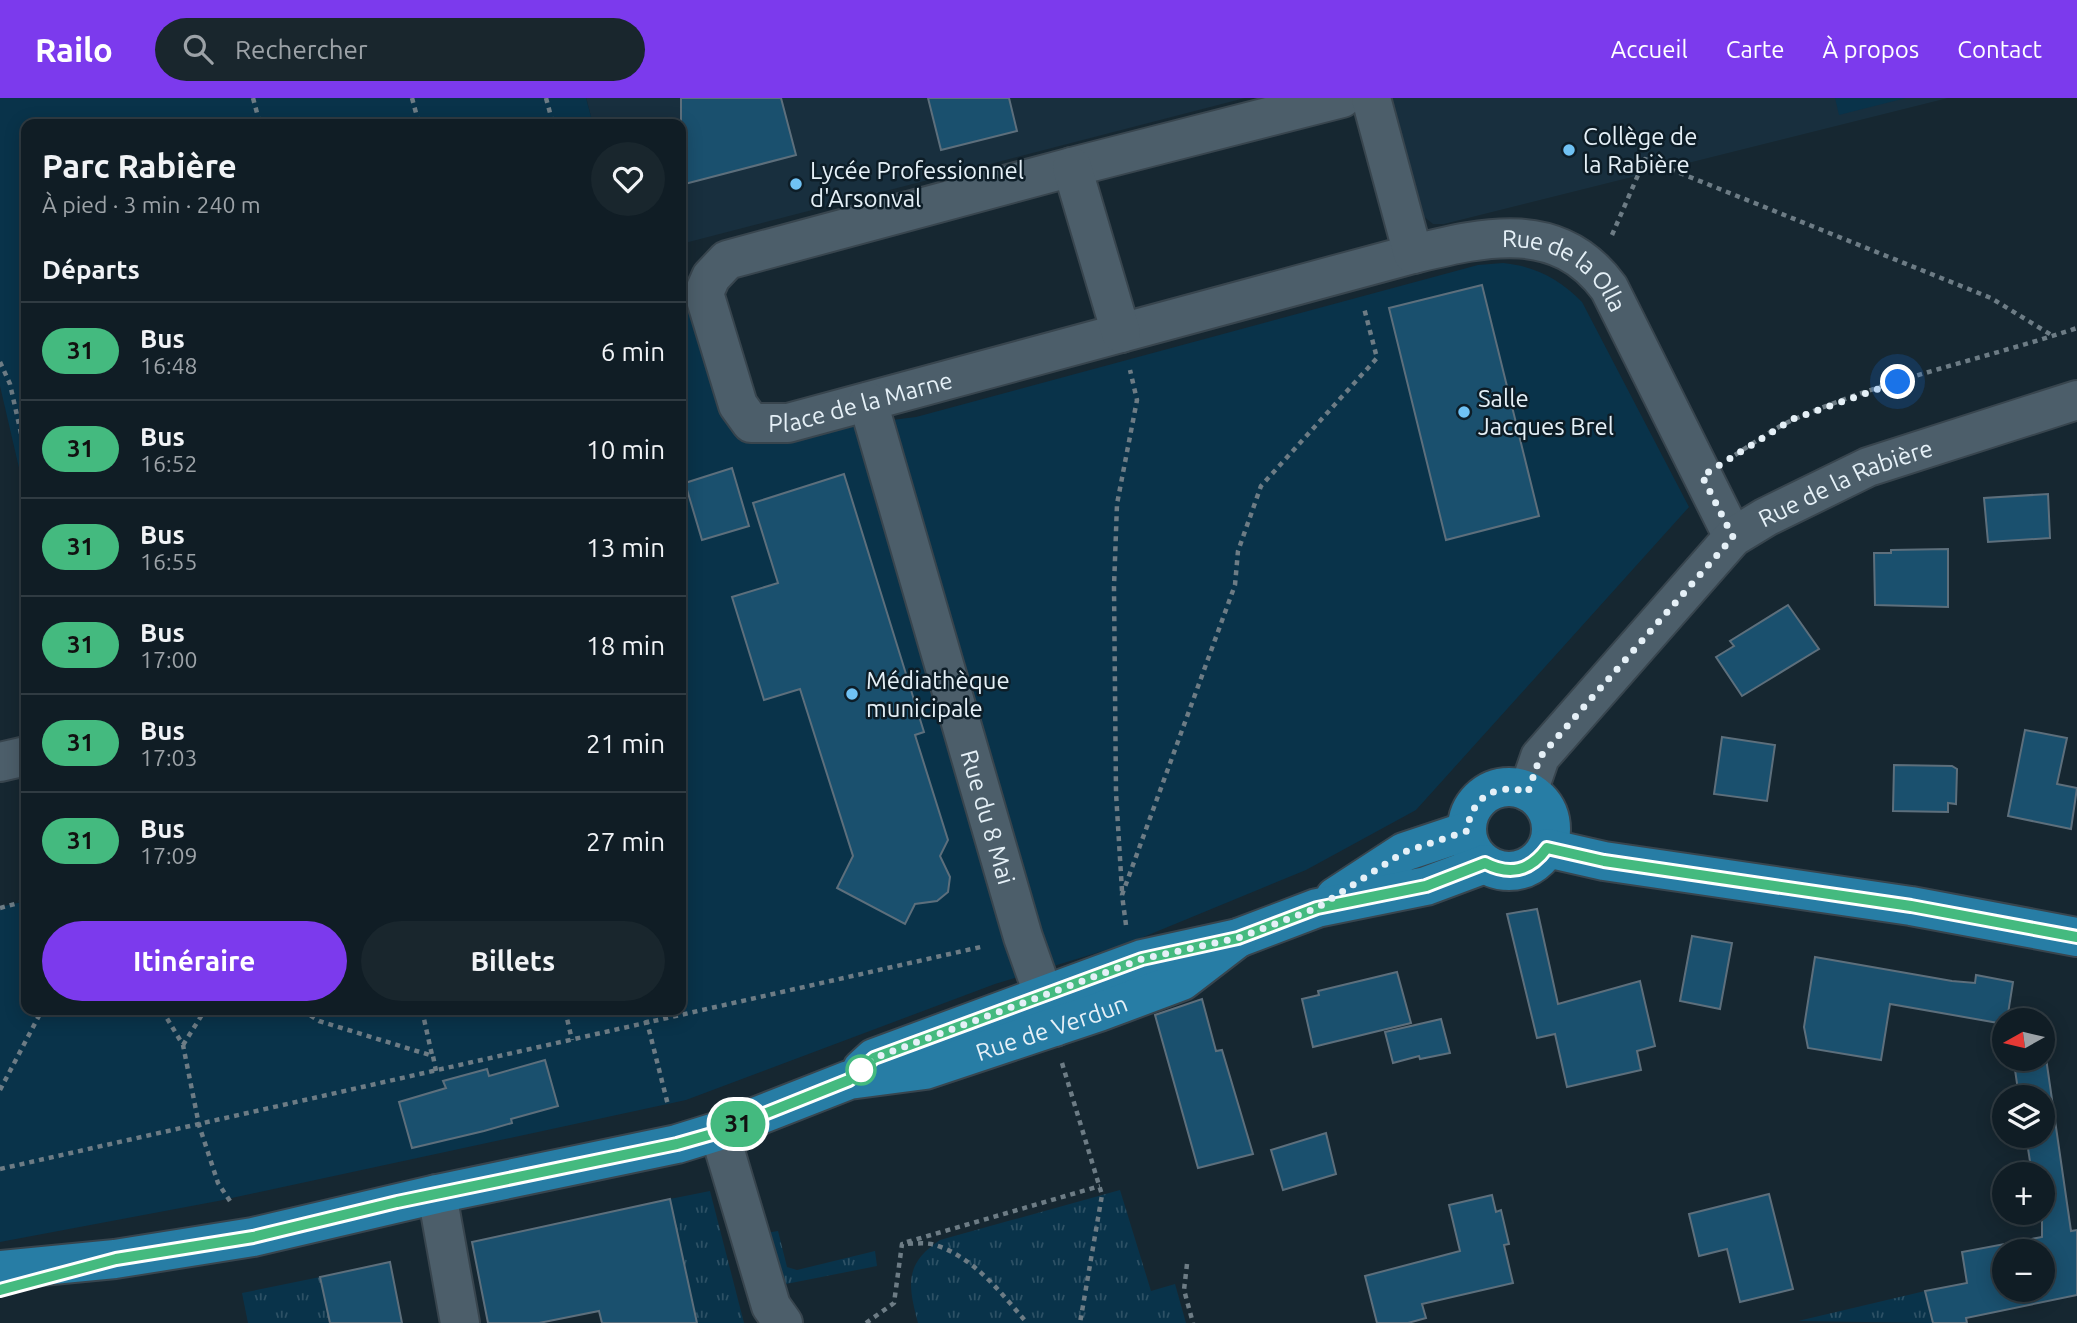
<!DOCTYPE html>
<html lang="fr">
<meta charset="utf-8">
<style>
:root{--surface:#101d25;--page:#19262d;--text:#f1f3f6;--muted:#9ca2a7;--line:#303b42;--accent:#7c3aed}
body{margin:0;font-family:Ubuntu,sans-serif;background:var(--page);color:var(--text);height:100vh;display:flex;flex-direction:column;font-size:26px;white-space:nowrap}
*{box-sizing:border-box;margin:0}
p{font-size:23px;color:var(--muted)}
.icon{flex:none;width:38px;height:38px;fill:none;stroke:currentColor;stroke-width:2;stroke-linecap:round;stroke-linejoin:round}
.map{position:relative;flex:1;overflow:hidden}
.side{position:absolute;left:21px;top:21px;width:665px;height:896px;display:flex;flex-direction:column;background:var(--surface);border-radius:14px;box-shadow:0 4px 18px #0003,0 0 0 2px var(--line)}
.side>*{flex:none}
.badge{padding:0 14px;border-radius:23px;font-size:24px;line-height:46px}
.needle{width:46px;rotate:262deg}
.controls{position:absolute;left:1992px;top:910px;display:grid;gap:14px}
.controls a{display:grid;place-items:center;width:63px;height:63px;border-radius:50%;background:var(--surface);box-shadow:0 4px 18px #0003,0 0 0 2px var(--line);font-size:35px}
.you{position:absolute;width:35px;height:35px;margin:-18px;border:5px solid #fff;border-radius:50%;background:#1a73e8;box-shadow:0 0 0 10px #1a73e833}
.map>.badge{position:absolute;translate:-50% -50%;box-shadow:0 0 0 4px #fff}
h2{padding:0 21px;font-size:26px;line-height:63px}
.round{display:grid;place-items:center;flex:none;width:74px;height:74px;border-radius:37px;background:var(--page)}
.overview{display:flex;align-items:center;justify-content:space-between;height:119px;padding:0 21px}
h1{font-size:33px;font-weight:700;line-height:52px}
.primary-button{display:flex;gap:14px;margin-top:auto;padding:14px 21px}
.primary-button a{flex:1;height:80px;border-radius:42px;background:var(--accent);color:#fff;font-size:28px;font-weight:700;line-height:80px;text-align:center}
.primary-button a+a{background:var(--page);color:var(--text)}
ul{padding:0;list-style:none}
li{display:flex;align-items:center;gap:21px;height:98px;padding:0 21px;border-top:2px solid var(--line)}
li div{flex:1}
li b{display:block;font-size:26px}
li em{font-style:normal}
li .badge{min-width:77px;font-weight:700;text-align:center}
header{display:flex;align-items:center;gap:42px;box-sizing:border-box;height:98px;padding:0 35px;background:var(--accent);color:#fff}
header strong{font-size:33px}
nav{display:flex;gap:38px;margin-inline-start:auto;font-size:24px}
.search{width:490px;height:63px;background:var(--page);display:flex;align-items:center;gap:18px;box-sizing:border-box;padding:0 24px;border-radius:38px;color:var(--muted);font-size:26px}
.map>svg:first-child{display:block}
.built{fill:#182f3e}
.grass{fill:url(#grass-tufts)}
.park{fill:#09334a}
.building{fill:#1a506e;stroke:#5d6f7c;stroke-width:2;fill-rule:evenodd}
.lines{fill:none;stroke-linecap:round;stroke-linejoin:round}
.minor-casing{stroke:#38454e;stroke-width:42}
.major-casing{stroke:#38454e;stroke-width:42}
.path{stroke:#6d7c85;stroke-width:4.5;stroke-dasharray:5 5;stroke-linecap:butt}
.minor{stroke:#4c5e6a;stroke-width:38}
.major{stroke:#277da5;stroke-width:38}
.line-casing{stroke:#fff;stroke-width:16}
.line{stroke:#44ba7f;stroke-width:10}
.walk{stroke:#e5f0f7;stroke-width:7;stroke-dasharray:0 12.6}
.poi-dot{fill:#70c2f4;stroke:#0d1d27;stroke-width:2.5}
.stop-dot{fill:#fff;stroke:#44ba7f;stroke-width:3.5}
.labels{text-anchor:middle;dominant-baseline:central;stroke-width:5;stroke-linejoin:round;paint-order:stroke}
.poi-label{font-size:24px;fill:#e5f0f7;stroke:#0d1d27;text-anchor:start}
.street-label{font-size:24px;fill:#e5f0f7;stroke:#0d1d27}
</style>
<header>
<strong>Railo</strong>
<div class="search"><svg class="icon" aria-label="search" viewBox="0 0 24 24"><circle cx="10" cy="10" r="6"/><path d="M15 15l6 6"/></svg>Rechercher</div>
<nav><a>Accueil</a><a>Carte</a><a>À propos</a><a>Contact</a></nav>
</header>
<div class="map">
<svg width="2077" height="1225" viewBox="0 0 2077 1225">
<defs>
<pattern id="grass-tufts" width="24" height="20" patternUnits="userSpaceOnUse" patternTransform="scale(1.75)"><rect width="24" height="20" fill="#09334a"/><path d="M3 7l-1-3M5 7V3M7 7l1-3M15 17l-1-3M17 17v-4M19 17l1-3" fill="none" stroke="#2d5165"/></pattern>
</defs>
<rect width="100%" height="100%" fill="#162731"/>
<g class="built">
<path d="M586 0H1245L681 146V26H593Z"/>
<path d="M1384 0H1948L1444 126H1433L1418 114Z"/>
</g>
<g class="grass">
<path d="M1120 1092 1151 1193 1175 1186 1186 1225H918C908 1187 904 1166 940 1142Z"/>
<path d="M710 1093 744 1225H697L670 1101Z"/>
<path d="M778 1133 787 1169 797 1172 875 1153 877 1168 781 1187 766 1135Z"/>
<path d="M320 1179 330 1225H248L242 1195Z"/>
<path d="M1925 1193 1933 1225 1798 1223Z"/>
</g>
<g class="park">
<path d="M0 0H586L593 26H26V400L0 288Z"/>
<path d="M1835 0H1906L1839 17Z"/>
<path d="M1503 165C1534 168 1560 181 1582 204L1689 409 1416 712 1306 772 1129 845 995 886 686 1002 218 1103 0 1144V809L26 803V912H681V203L691 200 720 305 827 330 916 319 1478 167Z"/>
</g>
<g class="building">
<path d="M681 0H781L796 57 681 87Z"/>
<path d="M928 0H1009L1017 33 941 52Z"/>
<path d="M1482 187 1539 418 1446 442 1389 210Z"/>
<path d="M732 370 749 428 702 442 685 385Z"/>
<path d="M844 376 924 634 915 637 948 742 940 758 950 779 948 794 937 803 915 806 905 826 837 790 853 758 800 591 764 602 732 499 778 485 753 405Z"/>
<path d="M2048 396 2050 440 1988 444 1984 400Z"/>
<path d="M1948 451V509L1875 507 1874 455H1891V452Z"/>
<path d="M1788 507 1819 551 1742 598 1716 559 1734 548 1730 543Z"/>
<path d="M2025 632 2067 640 2057 686 2077 690 2071 731 2008 718Z"/>
<path d="M1722 639 1775 647 1767 703 1714 696Z"/>
<path d="M1894 667 1952 668 1957 671 1956 706 1948 705V714L1893 713Z"/>
<path d="M1537 811 1558 906 1640 883 1655 948 1637 953 1641 972 1567 989 1555 936 1537 940 1507 816Z"/>
<path d="M1692 838 1732 845 1720 911 1680 903Z"/>
<path d="M1815 859 1952 883 1975 885 1976 877 2013 884 2007 922H2004V926L1890 906 1881 962 1808 950 1804 929Z"/>
<path d="M1397 874 1411 925 1313 949 1302 901 1319 897 1318 893Z"/>
<path d="M1202 901 1216 953 1222 952 1253 1056 1198 1070 1155 917Z"/>
<path d="M1441 921 1450 955 1420 961 1419 958 1393 965 1385 934Z"/>
<path d="M2046 960 2071 1133 2077 1132V1197L1966 1220 1967 1225H1933L1925 1193 1967 1185 1962 1154 2042 1139V1076H2032L2026 1038H2042V999H2019L2014 965ZM2004 1153H2042V1192H2004Z"/>
<path d="M545 962 558 1008 511 1021 512 1025 484 1033 412 1050 399 1004 446 990 443 983 487 971 489 978Z"/>
<path d="M1326 1035 1336 1076 1283 1092 1271 1052Z"/>
<path d="M1769 1096 1793 1191 1740 1204 1727 1151 1699 1158 1689 1116Z"/>
<path d="M1492 1097 1496 1114 1501 1112 1509 1146 1504 1147 1513 1185 1422 1206 1426 1220 1408 1225H1377L1365 1178 1460 1153 1449 1107Z"/>
<path d="M670 1101 697 1225H602L599 1213 539 1225H488L472 1144Z"/>
<path d="M390 1164 402 1225H330L320 1179Z"/>
</g>
<g class="lines">
<defs>
<g id="minor">
<path id="s1" d="M1342 0 1072 69 727 162 711 179 704 195 738 307 751 325H788L1413 156"/>
<path id="s2" d="M1371 0 1413 156C1484 139 1558 120 1609 190L1733 439"/>
<path d="M1072 69 1121 235"/>
<path id="s3" d="M868 304 1023 839 1055 929"/>
<path d="M0 664 26 658"/>
<path id="s4" d="M1528 694 1540 659 1733 439 1766 419 1868 369 2077 302"/>
<path d="M719 1033 771 1208 783 1225"/>
<path d="M437 1096 460 1225"/>
</g>
<g id="major">
<circle cx="1509" cy="731" r="42"/>
<path d="M1547 750 1604 763 1911 808 2077 839"/>
<path d="M1335 799 1404 754 1467 733"/>
<path d="M862 971 874 960 1142 861 1238 840 1317 810 1426 788 1485 766"/>
<path id="s5" d="M0 1172 115 1161 253 1139 437 1096 677 1046 719 1033 849 982 925 972 1099 914 1182 883 1238 840"/>
</g>
</defs>
<use href="#minor" class="minor-casing"/>
<use href="#major" class="major-casing"/>
<g class="path">
<path d="M253 0 260 26"/>
<path d="M412 0 419 26"/>
<path d="M546 0 553 26"/>
<path d="M1612 137 1645 61 1991 200 2053 238"/>
<path d="M0 264 10 286 26 358"/>
<path d="M1735 357C1754 345 1774 330 1795 321 1885 281 1984 261 2077 230"/>
<path d="M1122 793 1116 695 1114 489 1117 406 1137 302 1130 272"/>
<path d="M0 810 26 803"/>
<path d="M1126 827 1122 797 1235 487 1238 453 1261 388 1377 260 1364 210"/>
<path d="M162 912 183 947 199 1027 218 1085 230 1103"/>
<path d="M302 912 319 923 433 958 436 973"/>
<path d="M422 912 432 957"/>
<path d="M565 912 572 942"/>
<path d="M644 912 668 1007"/>
<path d="M183 947 205 912"/>
<path d="M1062 965 1102 1097 1080 1225"/>
<path d="M0 992 42 912"/>
<path d="M0 1071 985 848"/>
<path d="M907 1144 1100 1088"/>
<path d="M1187 1166 1184 1192 1193 1225"/>
<path d="M866 1225 894 1205 902 1146C912 1146 926 1144 935 1147 974 1159 1002 1196 1027 1225"/>
</g>
<use href="#minor" class="minor"/>
<use href="#major" class="major"/>
</g>
<g class="lines">
<defs>
<path id="line" d="M0 1192 116 1161 253 1139 397 1104 677 1046 719 1034 849 982 874 960 1142 861 1238 840 1317 810 1426 788 1485 765C1510 778 1530 773 1547 750L1604 763 1911 808 2077 839"/>
</defs>
<use href="#line" class="line-casing"/>
<use href="#line" class="line"/>
<path class="walk" d="M861 972 874 960 1142 861 1238 840 1317 810 1404 754 1467 733C1471 700 1495 684 1528 694L1540 659 1733 439 1702 378 1793 321 1898 284"/>
</g>
<g class="poi-dot">
<circle cx="1569" cy="52" r="7"/>
<circle cx="796" cy="86" r="7"/>
<circle cx="1464" cy="314" r="7"/>
<circle cx="852" cy="596" r="7"/>
</g>
<circle class="stop-dot" cx="861" cy="972" r="14"/>
<g class="labels">
<g class="poi-label">
<text x="1583" y="38">Collège de<tspan x="1583" dy="28">la Rabière</tspan></text>
<text x="810" y="72">Lycée Professionnel<tspan x="810" dy="28">d'Arsonval</tspan></text>
<text x="1478" y="300">Salle<tspan x="1478" dy="28">Jacques Brel</tspan></text>
<text x="866" y="582">Médiathèque<tspan x="866" dy="28">municipale</tspan></text>
</g>
<g class="street-label">
<text stroke="none"><textPath href="#s2" startOffset="326">Rue de la Olla</textPath></text>
<text stroke="none"><textPath href="#s1" startOffset="928">Place de la Marne</textPath></text>
<text stroke="none"><textPath href="#s4" startOffset="455">Rue de la Rabière</textPath></text>
<text stroke="none"><textPath href="#s3" startOffset="432">Rue du 8 Mai</textPath></text>
<text stroke="none"><textPath href="#s5" startOffset="1083">Rue de Verdun</textPath></text>
</g>
</g>
</svg>
<div class="controls">
<a><svg class="needle" viewBox="-14 -14 28 28"><path d="M0-13l5 13h-10z" fill="#e53935"/><path d="M0 13l5-13h-10z" fill="#9ca2a7"/></svg></a>
<a><svg class="icon" aria-label="layers" viewBox="0 0 24 24"><path d="M12 4l9 5-9 5-9-5zM3 14l9 5 9-5"/></svg></a>
<a>+</a>
<a>−</a>
</div>
<div class="you" style="left:1898px;top:284px"></div>
<b class="badge" style="left:738px;top:1026px;background:#44ba7f;color:#111">31</b>
<section class="side">
<div class="overview"><div><h1>Parc Rabière</h1><p>À pied · 3 min · 240 m</p></div><a class="round"><svg class="icon" aria-label="heart" viewBox="0 0 24 24"><path d="M12 20l-8-8c-3-5 5-10 8-4 3-6 11-1 8 4z"/></svg></a></div>
<h2>Départs</h2>
<ul>
<li><span class="badge" style="background:#44ba7f;color:#111">31</span><div><b>Bus</b><p>16:48</p></div><em>6 min</em></li>
<li><span class="badge" style="background:#44ba7f;color:#111">31</span><div><b>Bus</b><p>16:52</p></div><em>10 min</em></li>
<li><span class="badge" style="background:#44ba7f;color:#111">31</span><div><b>Bus</b><p>16:55</p></div><em>13 min</em></li>
<li><span class="badge" style="background:#44ba7f;color:#111">31</span><div><b>Bus</b><p>17:00</p></div><em>18 min</em></li>
<li><span class="badge" style="background:#44ba7f;color:#111">31</span><div><b>Bus</b><p>17:03</p></div><em>21 min</em></li>
<li><span class="badge" style="background:#44ba7f;color:#111">31</span><div><b>Bus</b><p>17:09</p></div><em>27 min</em></li>
</ul>
<div class="primary-button"><a>Itinéraire</a><a>Billets</a></div>
</section>
</div>
